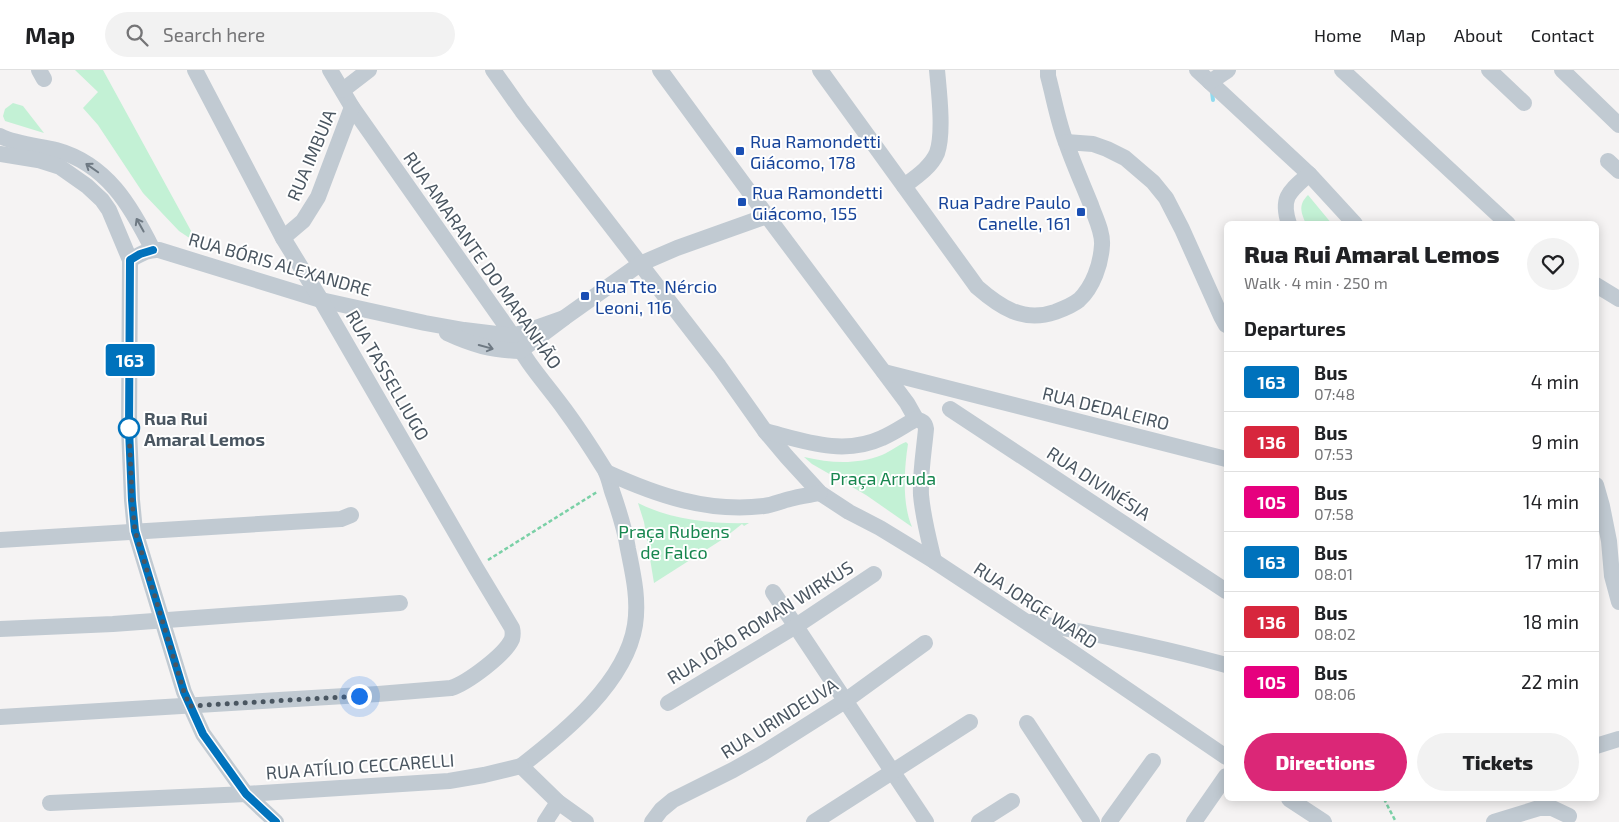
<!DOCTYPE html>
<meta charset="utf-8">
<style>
:root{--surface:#fff;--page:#f2f2f2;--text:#202124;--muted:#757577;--line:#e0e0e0;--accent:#db2777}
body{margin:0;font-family:"Exo 2",sans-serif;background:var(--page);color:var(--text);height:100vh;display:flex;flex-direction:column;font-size:19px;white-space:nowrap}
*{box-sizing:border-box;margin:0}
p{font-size:16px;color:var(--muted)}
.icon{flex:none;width:28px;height:28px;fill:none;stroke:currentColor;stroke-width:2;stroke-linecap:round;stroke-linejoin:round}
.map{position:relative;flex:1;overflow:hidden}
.details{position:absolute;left:1224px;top:151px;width:375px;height:580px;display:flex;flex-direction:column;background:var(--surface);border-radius:8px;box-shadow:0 2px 12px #0003}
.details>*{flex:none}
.badge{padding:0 10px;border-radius:4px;font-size:18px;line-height:32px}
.you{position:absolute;width:25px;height:25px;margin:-12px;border:4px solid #fff;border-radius:50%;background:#1a73e8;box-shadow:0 0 0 8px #1a73e833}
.map>.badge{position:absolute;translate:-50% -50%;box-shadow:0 0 0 2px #fff}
h2{padding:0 20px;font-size:19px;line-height:45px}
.round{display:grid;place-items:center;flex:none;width:52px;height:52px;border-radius:26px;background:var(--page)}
.headline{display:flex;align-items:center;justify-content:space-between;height:85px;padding:0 20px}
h1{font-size:24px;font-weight:800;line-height:38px}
.cta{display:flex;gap:10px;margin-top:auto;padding:10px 20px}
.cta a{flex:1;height:58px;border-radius:30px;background:var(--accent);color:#fff;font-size:20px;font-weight:800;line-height:58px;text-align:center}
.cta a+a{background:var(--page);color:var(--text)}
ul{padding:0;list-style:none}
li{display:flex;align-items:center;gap:15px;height:60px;padding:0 20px;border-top:1px solid var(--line)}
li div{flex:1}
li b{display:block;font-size:19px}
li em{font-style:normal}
li .badge{min-width:55px;font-weight:700;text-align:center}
header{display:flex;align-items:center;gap:30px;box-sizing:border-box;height:70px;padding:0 25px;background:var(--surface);border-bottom:1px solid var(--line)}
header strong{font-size:24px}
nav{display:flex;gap:28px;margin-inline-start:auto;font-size:18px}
.search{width:350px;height:45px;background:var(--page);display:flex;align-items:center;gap:12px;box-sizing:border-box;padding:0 18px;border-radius:28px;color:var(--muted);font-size:19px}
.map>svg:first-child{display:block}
.green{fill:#c3f1d5}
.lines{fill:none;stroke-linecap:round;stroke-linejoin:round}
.stream{stroke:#90daee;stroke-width:4}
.path{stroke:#7ad0a6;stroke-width:2.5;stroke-dasharray:4 2.5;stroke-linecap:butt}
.minor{stroke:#c1cad2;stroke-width:16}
.oneway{stroke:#6e7983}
.line-casing{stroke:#fff;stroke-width:11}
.line{stroke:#0072bc;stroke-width:8}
.walk{stroke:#4a5661;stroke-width:5;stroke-dasharray:0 9}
.transit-dot{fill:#1a4fb4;stroke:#fff;stroke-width:2}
.stop-dot{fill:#fff;stroke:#0072bc;stroke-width:2.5}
.labels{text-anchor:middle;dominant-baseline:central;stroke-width:4;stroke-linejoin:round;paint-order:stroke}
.transit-label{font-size:18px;fill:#164399;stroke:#fff;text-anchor:start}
.street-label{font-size:18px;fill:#4a5661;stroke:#fff}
.stop-label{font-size:18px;font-weight:bold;fill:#4a5661;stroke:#fff;text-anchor:start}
.park-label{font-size:18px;fill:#17864f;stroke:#fff}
</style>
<header>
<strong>Map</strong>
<div class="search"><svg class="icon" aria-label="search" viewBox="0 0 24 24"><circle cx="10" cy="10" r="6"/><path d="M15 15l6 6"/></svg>Search here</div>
<nav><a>Home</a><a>Map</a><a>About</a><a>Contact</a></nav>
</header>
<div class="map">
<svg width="1619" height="752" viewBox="0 0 1619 752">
<rect width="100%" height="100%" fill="#f5f3f3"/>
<g class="green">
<path d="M75 0H103L196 170 188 167 179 161 143 123 98 55 83 38 98 22Z"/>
<path d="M13 33 23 36 44 63 5 51 3 46 5 39Z"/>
<path d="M1308 125 1332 154H1306C1301 142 1298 135 1308 125Z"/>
<path d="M906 372 908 374C904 399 902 434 912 457L866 425 812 394 804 387C831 393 856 395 882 385 891 381 898 375 906 372Z"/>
<path d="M638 433C672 450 711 454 749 453L744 456 742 454 723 469 654 513 644 452Z"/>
</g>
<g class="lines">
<path class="stream" d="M1212 22 1213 30"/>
<g class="path">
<path d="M488 490 597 422"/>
<path d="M1384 729 1396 752"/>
</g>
<g class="minor">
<path d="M39 0 44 9"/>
<path d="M330 0 352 37 513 266C526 293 547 315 565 340 579 359 592 379 605 400 608 406 610 414 612 421 619 441 625 459 628 479 633 504 639 529 635 555 626 612 565 662 521 696L558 732 586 752"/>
<path d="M493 0 522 41 719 296 765 361 787 387 820 423 849 442 880 458 934 491 1072 582 1226 687"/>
<path d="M660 0 767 146 907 333 916 349"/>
<path d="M820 0 977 217C1000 237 1023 253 1055 242 1063 239 1073 235 1079 230 1093 217 1101 194 1102 175 1103 162 1095 147 1091 135 1083 115 1074 95 1067 75 1058 53 1054 28 1048 6V0"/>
<path d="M1197 0 1309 104 1355 154"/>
<path d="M1342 0 1508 154"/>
<path d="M1489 0 1524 33"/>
<path d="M1562 0 1619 55"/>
<path d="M1210 12 1228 0"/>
<path d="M343 20 369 0"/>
<path d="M0 66C15 74 40 76 56 80 107 94 131 136 153 180"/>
<path d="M1066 72 1093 74 1107 79 1125 88 1153 112 1166 128 1182 159 1221 246 1226 255"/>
<path d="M0 84 38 90 60 97 87 116 102 130 109 140 130 190 129 359 132 430 135 461 184 622 203 664 246 724 276 752"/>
<path d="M1608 91 1619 101"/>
<path d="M904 116C916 107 931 97 937 83 944 63 939 22 937 0"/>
<path d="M1289 154C1280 127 1290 121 1309 104"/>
<path d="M283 168 303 151 318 127 352 37"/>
<path d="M130 190C139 185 148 179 159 180L321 230 425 253 464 260 513 266 564 248"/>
<path d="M1596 215 1619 229"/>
<path d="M447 263C473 275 491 280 520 281L564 248 640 194 677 178 767 146"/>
<path d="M884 302 1226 389"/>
<path d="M950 339 1226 521"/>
<path d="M765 361C804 371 843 386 882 368 894 363 905 355 916 349 922 351 925 352 926 359 924 381 920 403 921 425 923 448 929 470 934 491"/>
<path d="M606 402C656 425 708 443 764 436 773 435 781 431 790 429 799 426 810 425 820 423"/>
<path d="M1596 415 1602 436 1609 471 1612 506 1619 532"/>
<path d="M0 470 341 449 351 445"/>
<path d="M773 522 926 752"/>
<path d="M1031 552C1096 564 1162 577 1226 595"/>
<path d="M0 559 113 554 400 533"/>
<path d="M668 633 796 556 874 504"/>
<path d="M0 647 378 624 451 618C467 613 505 585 512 569 513 565 513 562 512 558L476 498 321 230 283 168 195 0"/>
<path d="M1027 653 1092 752"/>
<path d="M1596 676 1619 669"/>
<path d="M1289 729 1324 752"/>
<path d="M50 733 246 724 449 711 484 705 521 696"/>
<path d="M545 752 558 732"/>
<path d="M652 752 661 740 673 730 733 700 763 683 845 631 925 573"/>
<path d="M814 752 970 652"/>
<path d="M979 752 1012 731"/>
<path d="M1109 752 1153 691"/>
<path d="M1194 752 1226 706"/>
<path d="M1494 752 1539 738H1552L1569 746"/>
</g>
</g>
<defs><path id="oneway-shaft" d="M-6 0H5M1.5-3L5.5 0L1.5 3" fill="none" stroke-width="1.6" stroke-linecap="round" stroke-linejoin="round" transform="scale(1.25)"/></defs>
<g class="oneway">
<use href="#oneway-shaft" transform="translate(92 98) rotate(-145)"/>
<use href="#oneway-shaft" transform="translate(140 155) rotate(-119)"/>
<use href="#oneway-shaft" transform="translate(486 277) rotate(15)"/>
</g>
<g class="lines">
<defs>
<path id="line" d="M153 180 140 184 130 190 129 359 132 430 135 461 184 622 203 664 246 724 276 752"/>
</defs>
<use href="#line" class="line-casing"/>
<use href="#line" class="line"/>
<path class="walk" d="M129 358 132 430 135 461 184 622 190 636 359 626"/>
</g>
<g class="transit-dot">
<rect x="735" y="76" width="10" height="10" rx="2.5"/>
<rect x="737" y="127" width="10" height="10" rx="2.5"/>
<rect x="1076" y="137" width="10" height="10" rx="2.5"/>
<rect x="580" y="221" width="10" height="10" rx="2.5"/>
</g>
<circle class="stop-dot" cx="129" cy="358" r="10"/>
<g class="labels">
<g class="transit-label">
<text x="750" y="71">Rua Ramondetti<tspan x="750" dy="21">Giácomo, 178</tspan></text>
<text x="752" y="122">Rua Ramondetti<tspan x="752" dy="21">Giácomo, 155</tspan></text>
<text x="1071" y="132" text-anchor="end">Rua Padre Paulo<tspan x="1071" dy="21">Canelle, 161</tspan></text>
<text x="595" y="216">Rua Tte. Nércio<tspan x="595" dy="21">Leoni, 116</tspan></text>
</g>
<g class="street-label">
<text transform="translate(311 85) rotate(-67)">RUA IMBUIA</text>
<text transform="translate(483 190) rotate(55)">RUA AMARANTE DO MARANHÃO</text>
<text transform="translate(280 194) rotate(16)">RUA BÓRIS ALEXANDRE</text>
<text transform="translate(388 305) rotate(60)">RUA TASSELLIUGO</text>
<text transform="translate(1106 338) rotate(14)">RUA DEDALEIRO</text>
<text transform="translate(1099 413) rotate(33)">RUA DIVINÉSIA</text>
<text transform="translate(1036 535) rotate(33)">RUA JORGE WARD</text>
<text transform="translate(760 552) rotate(-32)">RUA JOÃO ROMAN WIRKUS</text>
<text transform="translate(779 648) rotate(-32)">RUA URINDEUVA</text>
<text transform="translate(360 696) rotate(-4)">RUA ATÍLIO CECCARELLI</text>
</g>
<g class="stop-label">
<text x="144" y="348">Rua Rui<tspan x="144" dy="21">Amaral Lemos</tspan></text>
</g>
<g class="park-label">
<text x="883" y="408">Praça Arruda</text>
<text x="674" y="461">Praça Rubens<tspan x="674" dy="21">de Falco</tspan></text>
</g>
</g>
</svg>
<div class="you" style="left:359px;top:626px"></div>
<b class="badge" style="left:130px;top:290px;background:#0072bc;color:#fff">163</b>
<section class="details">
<div class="headline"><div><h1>Rua Rui Amaral Lemos</h1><p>Walk · 4 min · 250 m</p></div><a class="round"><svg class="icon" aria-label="heart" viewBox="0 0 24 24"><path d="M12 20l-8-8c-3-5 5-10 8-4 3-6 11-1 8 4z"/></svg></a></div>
<h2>Departures</h2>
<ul>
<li><span class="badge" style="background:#0072bc;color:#fff">163</span><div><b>Bus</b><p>07:48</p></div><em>4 min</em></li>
<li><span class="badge" style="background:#d7263d;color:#fff">136</span><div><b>Bus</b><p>07:53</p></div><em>9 min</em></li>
<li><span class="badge" style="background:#e6007e;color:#fff">105</span><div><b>Bus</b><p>07:58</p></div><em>14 min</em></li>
<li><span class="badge" style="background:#0072bc;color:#fff">163</span><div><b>Bus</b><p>08:01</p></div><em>17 min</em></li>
<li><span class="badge" style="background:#d7263d;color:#fff">136</span><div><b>Bus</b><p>08:02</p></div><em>18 min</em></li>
<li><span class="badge" style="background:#e6007e;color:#fff">105</span><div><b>Bus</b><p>08:06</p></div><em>22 min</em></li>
</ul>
<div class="cta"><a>Directions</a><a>Tickets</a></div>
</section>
</div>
